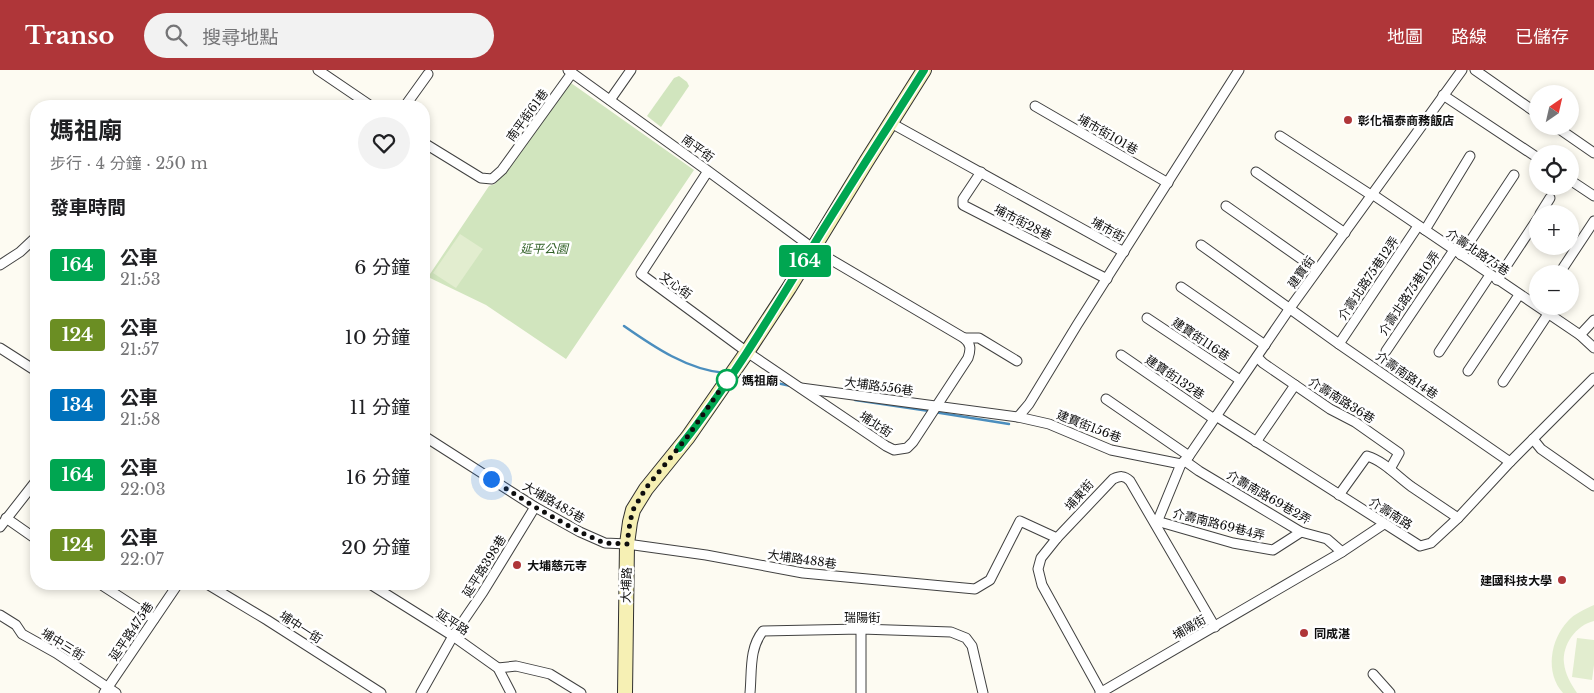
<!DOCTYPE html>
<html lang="zh-TW">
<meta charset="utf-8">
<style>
:root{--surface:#fff;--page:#f2f2f2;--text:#202124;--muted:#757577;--accent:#af3639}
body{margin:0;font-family:"Libre Baskerville","Noto Sans TC",serif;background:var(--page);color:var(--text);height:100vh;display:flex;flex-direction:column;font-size:19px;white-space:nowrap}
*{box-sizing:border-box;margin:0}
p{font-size:16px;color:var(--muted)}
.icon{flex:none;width:28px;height:28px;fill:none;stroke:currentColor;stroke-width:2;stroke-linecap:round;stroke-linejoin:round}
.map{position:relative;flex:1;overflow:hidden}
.panel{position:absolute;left:30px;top:30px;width:400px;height:490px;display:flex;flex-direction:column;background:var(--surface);border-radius:20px;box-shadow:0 2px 8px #0003}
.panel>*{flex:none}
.badge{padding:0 10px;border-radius:4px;font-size:18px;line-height:32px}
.needle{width:32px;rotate:34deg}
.tools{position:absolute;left:1529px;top:15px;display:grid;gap:10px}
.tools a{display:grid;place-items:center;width:50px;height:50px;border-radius:50%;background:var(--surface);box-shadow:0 2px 8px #0003;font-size:25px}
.you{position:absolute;width:25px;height:25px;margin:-12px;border:4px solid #fff;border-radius:50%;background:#1a73e8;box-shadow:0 0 0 8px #1a73e833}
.map>.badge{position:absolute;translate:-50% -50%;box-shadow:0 0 0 2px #fff}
h2{padding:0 20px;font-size:19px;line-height:45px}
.round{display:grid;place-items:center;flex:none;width:52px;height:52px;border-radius:26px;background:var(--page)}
.overview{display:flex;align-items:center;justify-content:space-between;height:85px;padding:0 20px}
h1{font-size:24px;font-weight:700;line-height:38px}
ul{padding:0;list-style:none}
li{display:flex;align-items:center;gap:15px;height:70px;padding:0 20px}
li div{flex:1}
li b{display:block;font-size:19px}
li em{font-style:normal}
li .badge{min-width:55px;font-weight:700;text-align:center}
header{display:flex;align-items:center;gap:30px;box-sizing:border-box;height:70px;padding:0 25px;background:var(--accent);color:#fff}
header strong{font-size:24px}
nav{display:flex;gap:28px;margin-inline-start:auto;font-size:18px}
.search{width:350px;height:45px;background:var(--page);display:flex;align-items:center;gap:12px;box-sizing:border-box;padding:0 18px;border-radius:28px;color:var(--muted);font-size:19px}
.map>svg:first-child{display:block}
.green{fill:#d1e5be}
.pitch{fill:#e2edcf}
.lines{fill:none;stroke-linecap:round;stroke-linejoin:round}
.stream{stroke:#4b8ebe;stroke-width:2.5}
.street-casing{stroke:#414141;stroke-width:11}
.secondary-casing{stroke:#303030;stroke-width:16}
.street{stroke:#fff;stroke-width:9}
.secondary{stroke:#f6f0b4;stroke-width:14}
.line-casing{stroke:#fff;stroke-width:11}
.line{stroke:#00a651;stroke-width:8}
.walk{stroke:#0e0e0e;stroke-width:5;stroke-dasharray:0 9}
.poi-dot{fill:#af3639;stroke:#fff;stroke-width:2}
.stop-dot{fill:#fff;stroke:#00a651;stroke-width:2.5}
.labels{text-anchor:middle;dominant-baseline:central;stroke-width:5;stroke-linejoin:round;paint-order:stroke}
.street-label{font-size:12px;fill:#0e0e0e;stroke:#fff}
.poi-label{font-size:12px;font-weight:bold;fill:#0e0e0e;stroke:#fff;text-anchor:start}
.park-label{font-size:12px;font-style:italic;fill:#305f26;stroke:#fff}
.stop-label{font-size:12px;font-weight:bold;fill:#0e0e0e;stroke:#fff;text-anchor:start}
</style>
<header>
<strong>Transo</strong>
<div class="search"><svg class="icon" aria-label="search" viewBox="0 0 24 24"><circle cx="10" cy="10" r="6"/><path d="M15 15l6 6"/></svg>搜尋地點</div>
<nav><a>地圖</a><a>路線</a><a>已儲存</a></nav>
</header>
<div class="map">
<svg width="1594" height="623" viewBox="0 0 1594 623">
<rect width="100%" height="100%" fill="#fdfbf2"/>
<g class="green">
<path d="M679 6 687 12 689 16 661 57 647 46 674 8Z"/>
<path d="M571 13 694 100 566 289 486 235 428 207 489 116 495 114Z"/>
</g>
<g class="pitch">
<path d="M460 164 483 179 456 218 433 203Z"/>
<path d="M1594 535V551C1576 555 1562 575 1564 593 1565 604 1571 614 1577 623H1563C1545 603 1550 570 1568 551 1574 544 1585 539 1594 535Z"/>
<path d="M1577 568 1594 570V595L1592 610 1572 607Z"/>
</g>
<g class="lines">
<g class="stream">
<path d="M624 256C654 277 688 300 725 303"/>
<path d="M738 305 791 316"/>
<path d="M855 330 929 341"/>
<path d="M934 342 1009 354"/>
</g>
<defs>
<g id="street">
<path d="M318 0 371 36"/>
<path d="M568 0 708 101 818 182 964 268C971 274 971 279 968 288L913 372 907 378 894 380 886 376 747 282 641 204 708 101"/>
<path d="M1475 0 1538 44"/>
<path d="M1443 25 1538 88"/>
<path d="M610 30 631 0"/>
<path d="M405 36 428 4"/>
<path d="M1035 36 1168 113"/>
<path d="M891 53 1124 182"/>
<path d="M1555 56 1594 83"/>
<path d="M1280 66 1371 125"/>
<path d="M424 73 481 108 492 109 502 100 572 3"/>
<path d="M981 102 963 129V135L1107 209"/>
<path d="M1256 102 1345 163"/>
<path d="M1570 110 1594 126"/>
<path d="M1372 124 1580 265 1594 278"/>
<path d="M1226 136 1317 200"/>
<path d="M1540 144 1550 128"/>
<path d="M1425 160 1470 86"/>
<path d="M1201 175 1339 274 1510 392"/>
<path d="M1461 185 1514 105"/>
<path d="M0 195 20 182 36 167"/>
<path d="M1559 204 1594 151"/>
<path d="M1497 210 1538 148"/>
<path d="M1181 217 1265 275"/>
<path d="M1147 248 1240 310"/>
<path d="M1580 265 1594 250"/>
<path d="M964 268H979L1017 291"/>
<path d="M1339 274 1418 156"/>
<path d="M0 278 36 301"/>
<path d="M1386 281 1454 180"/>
<path d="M1439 282 1490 205"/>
<path d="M1121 285 1214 349"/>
<path d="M1257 287 1263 293 1330 339 1355 352 1399 383 1390 399"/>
<path d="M1468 301 1519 225"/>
<path d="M1503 312 1548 244"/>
<path d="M801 318 1018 347 1049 354 1111 380 1181 394"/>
<path d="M1106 329 1189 386"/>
<path d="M1216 346 1420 476 1431 473 1458 448 1510 392 1594 308"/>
<path d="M1018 347 1029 334 1077 255 1239 0"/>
<path d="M424 366 535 437 580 462 605 473 627 474 706 485 803 503 975 519 990 510 1020 451 1057 468"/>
<path d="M1533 369 1541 379 1594 416"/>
<path d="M1256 372 1295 315"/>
<path d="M1185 391 1199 401 1301 462 1327 469 1342 482"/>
<path d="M1339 425 1367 386C1384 391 1398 407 1412 417 1427 427 1443 438 1458 448"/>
<path d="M6 448 36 469"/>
<path d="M0 457 36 411"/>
<path d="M1301 462 1273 480 1233 473 1160 452 1158 450 1181 394 1189 386 1290 238 1462 0"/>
<path d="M100 514 154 549"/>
<path d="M207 514 267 550 381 623"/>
<path d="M370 514 453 566 498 598 511 623"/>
<path d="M0 545 16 555 22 564 56 583 116 623"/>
<path d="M498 598 516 596 550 604 581 623"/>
<path d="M1373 604 1390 623"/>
<path d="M1101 622 1042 515 1038 499 1041 488 1057 468 1113 409C1120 406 1124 405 1130 411L1215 557"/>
<path d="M104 623 178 514"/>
<path d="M421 623 453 566 483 522 535 437"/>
<path d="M750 623C752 601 749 578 763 561L861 559 951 562 966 568 972 576 983 623"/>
<path d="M861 623V559"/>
<path d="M1100 623 1342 482 1384 454"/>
</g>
<path id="secondary" d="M625 623 627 474 630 452 633 440 646 419 688 367 747 282 789 218 866 92 924 0"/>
</defs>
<use href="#street" class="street-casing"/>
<use href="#secondary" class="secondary-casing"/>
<use href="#street" class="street"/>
<use href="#secondary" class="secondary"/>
</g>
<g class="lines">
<defs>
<path id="line" d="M679 378C729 315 771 245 813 176 849 117 887 59 924 0"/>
</defs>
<use href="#line" class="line-casing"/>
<use href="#line" class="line"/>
<path class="walk" d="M491 409 535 437 580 462 604 473 627 474 630 452 633 440 646 418 688 366 727 310"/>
</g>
<g class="poi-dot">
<circle cx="1348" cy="50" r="5"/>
<circle cx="517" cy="495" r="5"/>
<circle cx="1562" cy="510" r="5"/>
<circle cx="1304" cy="563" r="5"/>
</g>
<circle class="stop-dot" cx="727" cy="310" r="10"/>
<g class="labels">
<g class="street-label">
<text transform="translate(527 45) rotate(-54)">南平街61巷</text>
<text transform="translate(1108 64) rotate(30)">埔市街101巷</text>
<text transform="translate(698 78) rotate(36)">南平街</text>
<text transform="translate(1023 152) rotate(27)">埔市街28巷</text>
<text transform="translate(1108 159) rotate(29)">埔市街</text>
<text transform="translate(1478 182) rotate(34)">介壽北路75巷</text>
<text transform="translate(1301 202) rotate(-54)">建寶街</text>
<text transform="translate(1368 208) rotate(-56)">介壽北路75巷12弄</text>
<text transform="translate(676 215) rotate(36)">文心街</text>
<text transform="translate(1409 223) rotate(-56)">介壽北路75巷10弄</text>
<text transform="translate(1201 269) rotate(34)">建寶街116巷</text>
<text transform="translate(1407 305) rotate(35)">介壽南路14巷</text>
<text transform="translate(1175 307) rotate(34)">建寶街132巷</text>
<text transform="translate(879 316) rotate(8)">大埔路556巷</text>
<text transform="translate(1342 330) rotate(32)">介壽南路36巷</text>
<text transform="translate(876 354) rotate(33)">埔北街</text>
<text transform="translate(1089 356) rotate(21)">建寶街156巷</text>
<text transform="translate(1079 425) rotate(-48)">埔東街</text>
<text transform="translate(1269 427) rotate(30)">介壽南路69巷2弄</text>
<text transform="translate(554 432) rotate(30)">大埔路485巷</text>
<text transform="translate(1391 443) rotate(32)">介壽南路</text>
<text transform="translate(1219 454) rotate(14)">介壽南路69巷4弄</text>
<text transform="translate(802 489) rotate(8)">大埔路488巷</text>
<text transform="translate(484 496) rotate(-58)">延平路398巷</text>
<text transform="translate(626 515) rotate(-88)">大埔路</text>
<text x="862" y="547">瑞陽街</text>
<text transform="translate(453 552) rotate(33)">延平路</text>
<text transform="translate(301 557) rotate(33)">埔中一街</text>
<text transform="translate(1189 557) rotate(-30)">埔陽街</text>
<text transform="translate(131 561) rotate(-56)">延平路475巷</text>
<text transform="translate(63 574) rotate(32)">埔中三街</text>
</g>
<g class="poi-label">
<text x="1358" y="50">彰化福泰商務飯店</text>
<text x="527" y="495">大埔慈元寺</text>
<text x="1552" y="510" text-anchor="end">建國科技大學</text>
<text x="1314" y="563">同成湛</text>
</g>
<g class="park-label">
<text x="544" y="178">延平公園</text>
</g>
<g class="stop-label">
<text x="742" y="310">媽祖廟</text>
</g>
</g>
</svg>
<div class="tools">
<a><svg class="needle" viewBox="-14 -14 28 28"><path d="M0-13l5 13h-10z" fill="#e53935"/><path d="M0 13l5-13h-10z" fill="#757577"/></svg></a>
<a><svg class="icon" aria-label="locate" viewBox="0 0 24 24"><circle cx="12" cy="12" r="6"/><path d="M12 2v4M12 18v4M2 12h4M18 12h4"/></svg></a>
<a>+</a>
<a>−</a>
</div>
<div class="you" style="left:491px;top:409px"></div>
<b class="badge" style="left:805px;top:191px;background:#00a651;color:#fff">164</b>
<section class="panel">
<div class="overview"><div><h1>媽祖廟</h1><p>步行 · 4 分鐘 · 250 m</p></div><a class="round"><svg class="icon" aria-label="heart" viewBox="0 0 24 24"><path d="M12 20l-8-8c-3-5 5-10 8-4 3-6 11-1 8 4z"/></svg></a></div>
<h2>發車時間</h2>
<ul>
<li><span class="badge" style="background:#00a651;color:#fff">164</span><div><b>公車</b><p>21:53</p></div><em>6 分鐘</em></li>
<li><span class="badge" style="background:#6b8e23;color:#fff">124</span><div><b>公車</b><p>21:57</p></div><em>10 分鐘</em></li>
<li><span class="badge" style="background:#0072bc;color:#fff">134</span><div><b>公車</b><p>21:58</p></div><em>11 分鐘</em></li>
<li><span class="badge" style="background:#00a651;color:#fff">164</span><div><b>公車</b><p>22:03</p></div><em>16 分鐘</em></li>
<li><span class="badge" style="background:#6b8e23;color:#fff">124</span><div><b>公車</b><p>22:07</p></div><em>20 分鐘</em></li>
</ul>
</section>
</div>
